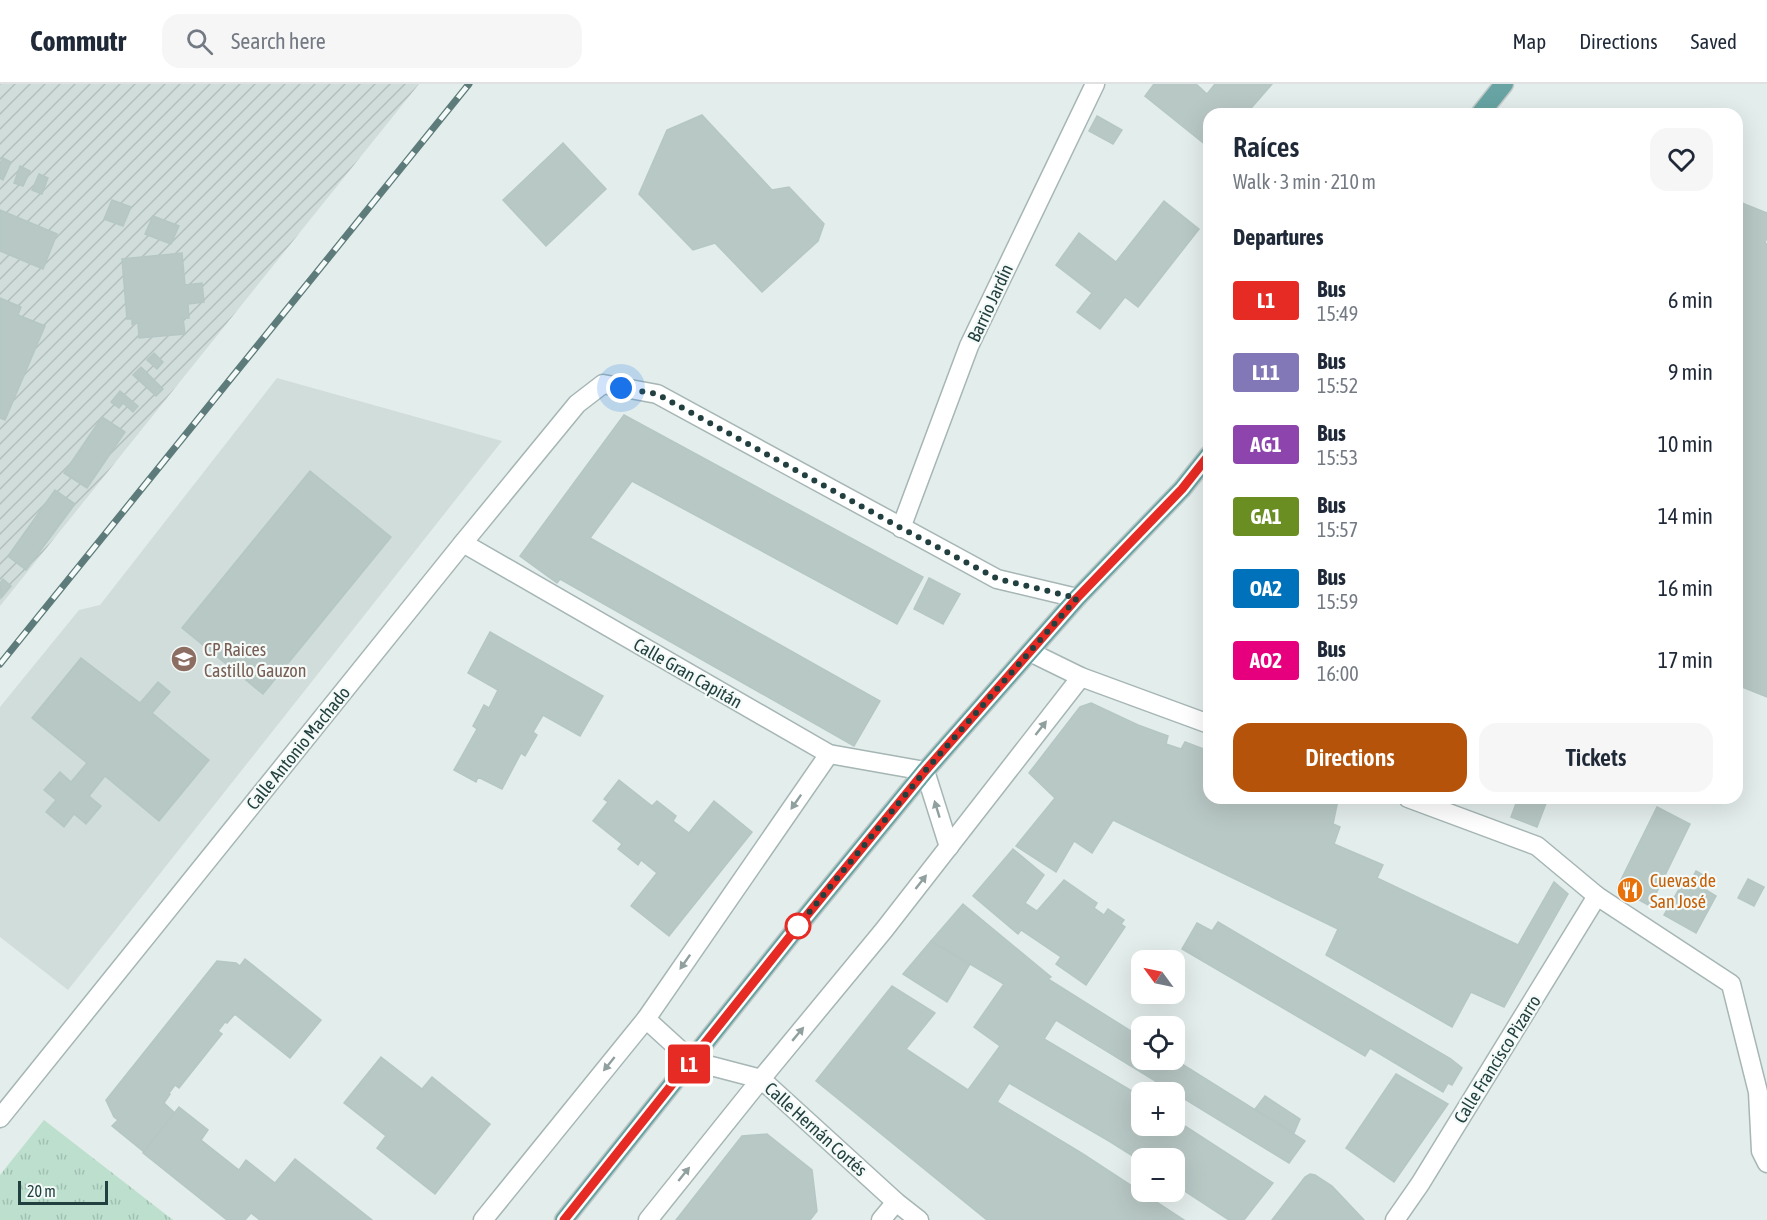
<!DOCTYPE html>
<meta charset="utf-8">
<style>
:root{--surface:#fff;--page:#f6f6f7;--text:#1f2937;--muted:#747a83;--line:#e0e1e3;--accent:#b45309}
body{margin:0;font-family:"Asap Condensed",sans-serif;background:var(--page);color:var(--text);height:100vh;display:flex;flex-direction:column;font-size:22px;white-space:nowrap}
*{box-sizing:border-box;margin:0}
p{font-size:20px;color:var(--muted)}
.icon{flex:none;width:33px;height:33px;fill:none;stroke:currentColor;stroke-width:2;stroke-linecap:round;stroke-linejoin:round}
.map{position:relative;flex:1;overflow:hidden}
.sheet{position:absolute;left:1203px;top:24px;width:540px;height:696px;display:flex;flex-direction:column;background:var(--surface);border-radius:18px;box-shadow:0 6px 24px #0002}
.sheet>*{flex:none}
.badge{padding:0 12px;border-radius:4px;font-size:21px;line-height:39px}
.needle{width:39px;rotate:303deg}
.tools{position:absolute;left:1131px;top:866px;display:grid;gap:12px}
.tools a{display:grid;place-items:center;width:54px;height:54px;border-radius:12px;background:var(--surface);box-shadow:0 6px 24px #0002;font-size:30px}
.scale{position:absolute;left:18px;bottom:15px;width:90px;box-sizing:border-box;padding-left:6px;border:3px solid #22403f;border-top:0;font-size:16px;line-height:21px;white-space:nowrap;color:#22403f;-webkit-text-stroke:4px #f4faf8;paint-order:stroke}
.you{position:absolute;width:30px;height:30px;margin:-15px;border:4px solid #fff;border-radius:50%;background:#1a73e8;box-shadow:0 0 0 9px #1a73e833}
.map>.badge{position:absolute;translate:-50% -50%;box-shadow:0 0 0 3px #fff}
h2{padding:0 30px;font-size:22px;line-height:54px}
.round{display:grid;place-items:center;flex:none;width:63px;height:63px;border-radius:18px;background:var(--page)}
.headline{display:flex;align-items:center;justify-content:space-between;height:102px;padding:0 30px}
h1{font-size:28px;font-weight:600;line-height:45px}
.cta{display:flex;gap:12px;margin-top:auto;padding:12px 30px}
.cta a{flex:1;height:69px;border-radius:18px;background:var(--accent);color:#fff;font-size:24px;font-weight:600;line-height:69px;text-align:center}
.cta a+a{background:var(--page);color:var(--text)}
ul{padding:0;list-style:none}
li{display:flex;align-items:center;gap:18px;height:72px;padding:0 30px}
li div{flex:1}
li b{display:block;font-size:22px}
li em{font-style:normal}
li .badge{min-width:66px;font-weight:700;text-align:center}
header{display:flex;align-items:center;gap:36px;box-sizing:border-box;height:84px;padding:0 30px;background:var(--surface);border-bottom:2px solid var(--line)}
header strong{font-size:28px}
nav{display:flex;gap:33px;margin-inline-start:auto;font-size:21px}
.search{width:420px;height:54px;background:var(--page);display:flex;align-items:center;gap:15px;box-sizing:border-box;padding:0 21px;border-radius:18px;color:var(--muted);font-size:22px}
.map>svg:first-child{display:block}
.built{fill:#d1dddb}
.industrial{fill:url(#industrial-furrows)}
.park{fill:url(#park-tufts)}
.building{fill:#b8c8c5;stroke:#b5c7c4;stroke-width:1.5}
.lines{fill:none;stroke-linecap:round;stroke-linejoin:round}
.minor-casing{stroke:#a5b6b4;stroke-width:21}
.major-casing{stroke:#c1cac9;stroke-width:21}
.minor{stroke:#fff;stroke-width:18}
.major{stroke:#67a4a3;stroke-width:18}
.rail-casing{stroke:#5d7b7a;stroke-width:7}
.rail{stroke:#f4faf8;stroke-width:4.5;stroke-dasharray:14;stroke-linecap:butt}
.oneway{fill:#90a09f}
.line-casing{stroke:#fff;stroke-width:14}
.line{stroke:#e62b24;stroke-width:9}
.walk{stroke:#22403f;stroke-width:6;stroke-dasharray:0 10.8}
.stop-dot{fill:#fff;stroke:#e62b24;stroke-width:3}
.labels{text-anchor:middle;dominant-baseline:central;stroke-width:4.5;stroke-linejoin:round;paint-order:stroke}
.street-label{font-size:18px;fill:#22403f;stroke:#f4faf8}
.education-label{font-size:18px;fill:#785e54;stroke:#f4faf8;text-anchor:start}
.food-label{font-size:18px;fill:#c56008;stroke:#f4faf8;text-anchor:start}
</style>
<header>
<strong>Commutr</strong>
<div class="search"><svg class="icon" aria-label="search" viewBox="0 0 24 24"><circle cx="10" cy="10" r="6"/><path d="M15 15l6 6"/></svg>Search here</div>
<nav><a>Map</a><a>Directions</a><a>Saved</a></nav>
</header>
<div class="map">
<svg width="1767" height="1136" viewBox="0 0 1767 1136">
<defs>
<pattern id="industrial-furrows" width="10" height="10" patternUnits="userSpaceOnUse" patternTransform="scale(1.5)"><rect width="10" height="10" fill="#d1dddb"/><path d="M-1 1l2-2M0 10L10 0M9 11l2-2" fill="none" stroke="#b3bfbd"/></pattern>
<pattern id="park-tufts" width="24" height="20" patternUnits="userSpaceOnUse" patternTransform="scale(1.5)"><rect width="24" height="20" fill="#bcdfce"/><path d="M3 7l-1-3M5 7V3M7 7l1-3M15 17l-1-3M17 17v-4M19 17l1-3" fill="none" stroke="#a1c0b2"/></pattern>
</defs>
<rect width="100%" height="100%" fill="#e3edeb"/>
<path class="built" d="M277 294 502 357 68 906 0 853V623L79 526 100 521Z"/>
<path class="industrial" d="M0 0H419L0 522Z"/>
<path class="park" d="M44 1036 173 1136H0V1091Z"/>
<g class="building">
<path d="M1154 0H1196L1207 10 1215 0H1272L1246 30H1209V59L1207 62 1145 12Z"/>
<path d="M702 31 772 106 789 103 824 140 818 157 762 208 715 159 693 166 639 110 667 46Z"/>
<path d="M1097 32 1122 46 1113 60 1089 47Z"/>
<path d="M563 59 606 105 546 162 503 116Z"/>
<path d="M3 74 11 78 3 96 0 94V79Z"/>
<path d="M20 82 30 87 23 102 14 99Z"/>
<path d="M39 90 48 94 42 110 32 106Z"/>
<path d="M112 116 131 123 123 142 104 135Z"/>
<path d="M1164 117 1199 145 1138 223 1125 213 1100 245 1077 228 1092 209 1056 181 1079 149 1116 178Z"/>
<path d="M1737 117 1767 129V153L1765 159 1767 160V613L1737 601Z"/>
<path d="M0 126 57 150 43 185 0 167Z"/>
<path d="M153 132 179 142 171 160 145 150Z"/>
<path d="M182 169 185 201 202 199 204 218 188 220 189 234H183L185 250 139 254 138 239 132 240V235H127L122 175Z"/>
<path d="M0 214 21 223 18 231 45 242 5 336 0 334Z"/>
<path d="M154 269 163 278 157 285 147 276Z"/>
<path d="M141 283 163 305 156 312 133 291Z"/>
<path d="M120 307 138 322 133 328 123 319 119 324 111 318Z"/>
<path d="M624 331 923 493 897 540 632 397 590 454 880 617 854 662 560 495 557 499 520 472Z"/>
<path d="M102 333 125 348 87 404 64 389Z"/>
<path d="M310 387 391 453 263 610 182 544Z"/>
<path d="M55 406 75 420 26 486 8 472Z"/>
<path d="M929 494 960 510 943 540 914 525Z"/>
<path d="M3 495 11 502 1 514 0 499Z"/>
<path d="M490 548 603 612 580 652 543 631 533 648 537 651 525 672 521 669 502 705 478 693 476 698 454 686 477 645 473 642 484 621 489 624 498 606 468 589Z"/>
<path d="M81 574 140 619 158 598 170 608 152 629 209 676 159 737 105 692 89 712 101 722 86 740 74 730 64 743 46 728 56 716 44 706 60 688 71 698 87 679 32 634Z"/>
<path d="M1091 619 1138 641 1168 652 1166 660 1181 665 1185 658 1209 667V714H1333L1338 716 1333 740 1340 743 1334 760 1383 781 1377 794 1518 861 1554 798 1568 810 1504 923 1471 908 1452 943 1326 871 1338 845 1113 736 1092 769 1074 757 1056 788 1016 762 1055 714 1029 689 1080 623Z"/>
<path d="M619 696 652 722 657 717 676 732 673 737 689 749 714 717 752 748 669 852 631 822 657 789 641 776 638 781 618 765 622 760 593 737 608 718 604 715Z"/>
<path d="M1518 714H1548L1537 743 1511 733Z"/>
<path d="M1657 723 1690 740 1650 822 1617 804Z"/>
<path d="M1013 765 1044 791 1025 819 1037 827 1064 796 1097 819 1094 824 1104 831 1108 825 1124 836 1121 840 1125 843 1086 901 1056 880 1061 873 1021 846 1018 850 973 812Z"/>
<path d="M1696 787 1712 796 1706 806 1716 812 1696 849 1664 831 1685 795 1690 798Z"/>
<path d="M1748 795 1764 803 1754 822 1738 814Z"/>
<path d="M963 820 1051 893 1048 895 1142 954V975H1174L1305 1057 1289 1079 1056 936 1044 955 1142 1013V1041H1174V1035L1273 1099 1244 1136H1229L1174 1100V1074H1142V1078L1109 1057 1009 999 997 1018 1083 1070 1184 1136H987L816 997 892 902 935 929 906 965 968 1006 1000 962 974 943 1004 900 931 857Z"/>
<path d="M1218 838 1451 975 1462 984 1452 1001 1448 999 1443 1008 1370 964 1365 972 1182 865 1197 839 1212 847Z"/>
<path d="M931 857 970 880 947 918 903 890Z"/>
<path d="M245 875 321 936 290 974 236 931H234L227 939 225 938 218 947 222 950 179 1004 175 1001 169 1009 170 1010 164 1019 175 1029 144 1068 112 1042 118 1036 114 1033 106 1016 217 877 236 879 240 882Z"/>
<path d="M381 973 422 1005 432 993 490 1040 435 1110 377 1064 386 1052 344 1019Z"/>
<path d="M1396 990 1448 1020 1394 1098 1346 1064Z"/>
<path d="M1265 1012 1300 1035 1294 1049 1255 1025Z"/>
<path d="M179 1023 208 1046 201 1056 239 1086 246 1076 275 1099 295 1075 372 1136H260L251 1129 245 1136H227L143 1069Z"/>
<path d="M767 1050 812 1086 817 1127 810 1136H676L742 1052Z"/>
<path d="M1310 1090 1315 1091 1332 1102 1364 1136H1272L1305 1093Z"/>
</g>
<g class="lines">
<defs>
<g id="minor">
<path d="M901 444 969 262 1095 0"/>
<path d="M463 459 829 670 925 687 949 763"/>
<path d="M1030 568 1081 593 1209 640"/>
<path d="M1408 714 1537 762 1597 812 1731 900 1758 1008 1761 1067 1767 1079"/>
<path d="M646 935 692 977 761 995 896 1118 919 1136"/>
<path d="M0 1034 463 459 577 320 603 300 657 310 997 495 1077 514"/>
<path d="M483 1136 646 935 829 670"/>
<path d="M648 1136 761 995 884 846 1081 593"/>
<path d="M881 1136 896 1118"/>
<path d="M1395 1136 1420 1100 1597 812"/>
</g>
<g id="major">
<path d="M1480 30 1504 0"/>
<path d="M564 1136 799 841 925 687 1077 514 1182 405 1209 371"/>
</g>
</defs>
<use href="#minor" class="minor-casing"/>
<use href="#major" class="major-casing"/>
<use href="#minor" class="minor"/>
<use href="#major" class="major"/>
<defs>
<path id="rail" d="M0 580 469 0"/>
</defs>
<use href="#rail" class="rail-casing"/>
<use href="#rail" class="rail"/>
</g>
<defs><path id="oneway-solid" d="M-6-.8H1V-3.2L6.5 0L1 3.2V.8H-6Z" transform="scale(1.5)"/></defs>
<g class="oneway">
<use href="#oneway-solid" transform="translate(1041 644) rotate(-52)"/>
<use href="#oneway-solid" transform="translate(796 718) rotate(125)"/>
<use href="#oneway-solid" transform="translate(937 725) rotate(-107)"/>
<use href="#oneway-solid" transform="translate(921 798) rotate(-52)"/>
<use href="#oneway-solid" transform="translate(685 878) rotate(125)"/>
<use href="#oneway-solid" transform="translate(798 950) rotate(-50)"/>
<use href="#oneway-solid" transform="translate(609 980) rotate(129)"/>
<use href="#oneway-solid" transform="translate(684 1090) rotate(-51)"/>
</g>
<g class="lines">
<defs>
<path id="line" d="M564 1136 799 841 925 687 1077 514 1182 405 1209 371"/>
</defs>
<use href="#line" class="line-casing"/>
<use href="#line" class="line"/>
<path class="walk" d="M621 304 657 310 901 444 998 495 1077 514 925 687 798 842"/>
</g>
<defs>
<symbol id="school-disc" viewBox="-11 -11 22 22"><circle r="9.5" fill="#8d6e63" stroke="#f4faf8"/><path d="M0-5L7-2L0 1L-7-2ZM-4 1L0 2.5L4 1V4Q0 6-4 4Z" fill="#fff"/></symbol>
<symbol id="restaurant-disc" viewBox="-11 -11 22 22"><circle r="9.5" fill="#e8710a" stroke="#f4faf8"/><path d="M-5-6h1v4h1v-4h1v4h1v-4h1v5L-1.5 .5V6h-2V.5L-5-1ZM5-6V6H3V1.5H1.5Q1.5-4 5-6Z" fill="#fff"/></symbol>
</defs>
<g fill-rule="evenodd">
<use href="#school-disc" x="169" y="560" width="30" height="30"/>
<use href="#restaurant-disc" x="1615" y="791" width="30" height="30"/>
</g>
<circle class="stop-dot" cx="798" cy="842" r="12"/>
<g class="labels">
<g class="street-label">
<text transform="translate(990 219) rotate(-65)">Barrio Jardín</text>
<text transform="translate(688 589) rotate(30)">Calle Gran Capitán</text>
<text transform="translate(298 664) rotate(-51)">Calle Antonio Machado</text>
<text transform="translate(1497 975) rotate(-58)">Calle Francisco Pizarro</text>
<text transform="translate(816 1045) rotate(42)">Calle Hernán Cortés</text>
</g>
<g class="education-label">
<text x="204" y="565">CP Raices<tspan x="204" dy="21">Castillo Gauzon</tspan></text>
</g>
<g class="food-label">
<text x="1650" y="796">Cuevas de<tspan x="1650" dy="21">San José</tspan></text>
</g>
</g>
</svg>
<div class="tools">
<a><svg class="needle" viewBox="-14 -14 28 28"><path d="M0-13l5 13h-10z" fill="#e53935"/><path d="M0 13l5-13h-10z" fill="#747a83"/></svg></a>
<a><svg class="icon" aria-label="locate" viewBox="0 0 24 24"><circle cx="12" cy="12" r="6"/><path d="M12 2v4M12 18v4M2 12h4M18 12h4"/></svg></a>
<a>+</a>
<a>−</a>
</div>
<div class="scale">20 m</div>
<div class="you" style="left:621px;top:304px"></div>
<b class="badge" style="left:689px;top:980px;background:#e62b24;color:#fff">L1</b>
<section class="sheet">
<div class="headline"><div><h1>Raíces</h1><p>Walk · 3 min · 210 m</p></div><a class="round"><svg class="icon" aria-label="heart" viewBox="0 0 24 24"><path d="M12 20l-8-8c-3-5 5-10 8-4 3-6 11-1 8 4z"/></svg></a></div>
<h2>Departures</h2>
<ul>
<li><span class="badge" style="background:#e62b24;color:#fff">L1</span><div><b>Bus</b><p>15:49</p></div><em>6 min</em></li>
<li><span class="badge" style="background:#8278b7;color:#fff">L11</span><div><b>Bus</b><p>15:52</p></div><em>9 min</em></li>
<li><span class="badge" style="background:#8e44ad;color:#fff">AG1</span><div><b>Bus</b><p>15:53</p></div><em>10 min</em></li>
<li><span class="badge" style="background:#6b8e23;color:#fff">GA1</span><div><b>Bus</b><p>15:57</p></div><em>14 min</em></li>
<li><span class="badge" style="background:#0072bc;color:#fff">OA2</span><div><b>Bus</b><p>15:59</p></div><em>16 min</em></li>
<li><span class="badge" style="background:#e6007e;color:#fff">AO2</span><div><b>Bus</b><p>16:00</p></div><em>17 min</em></li>
</ul>
<div class="cta"><a>Directions</a><a>Tickets</a></div>
</section>
</div>
